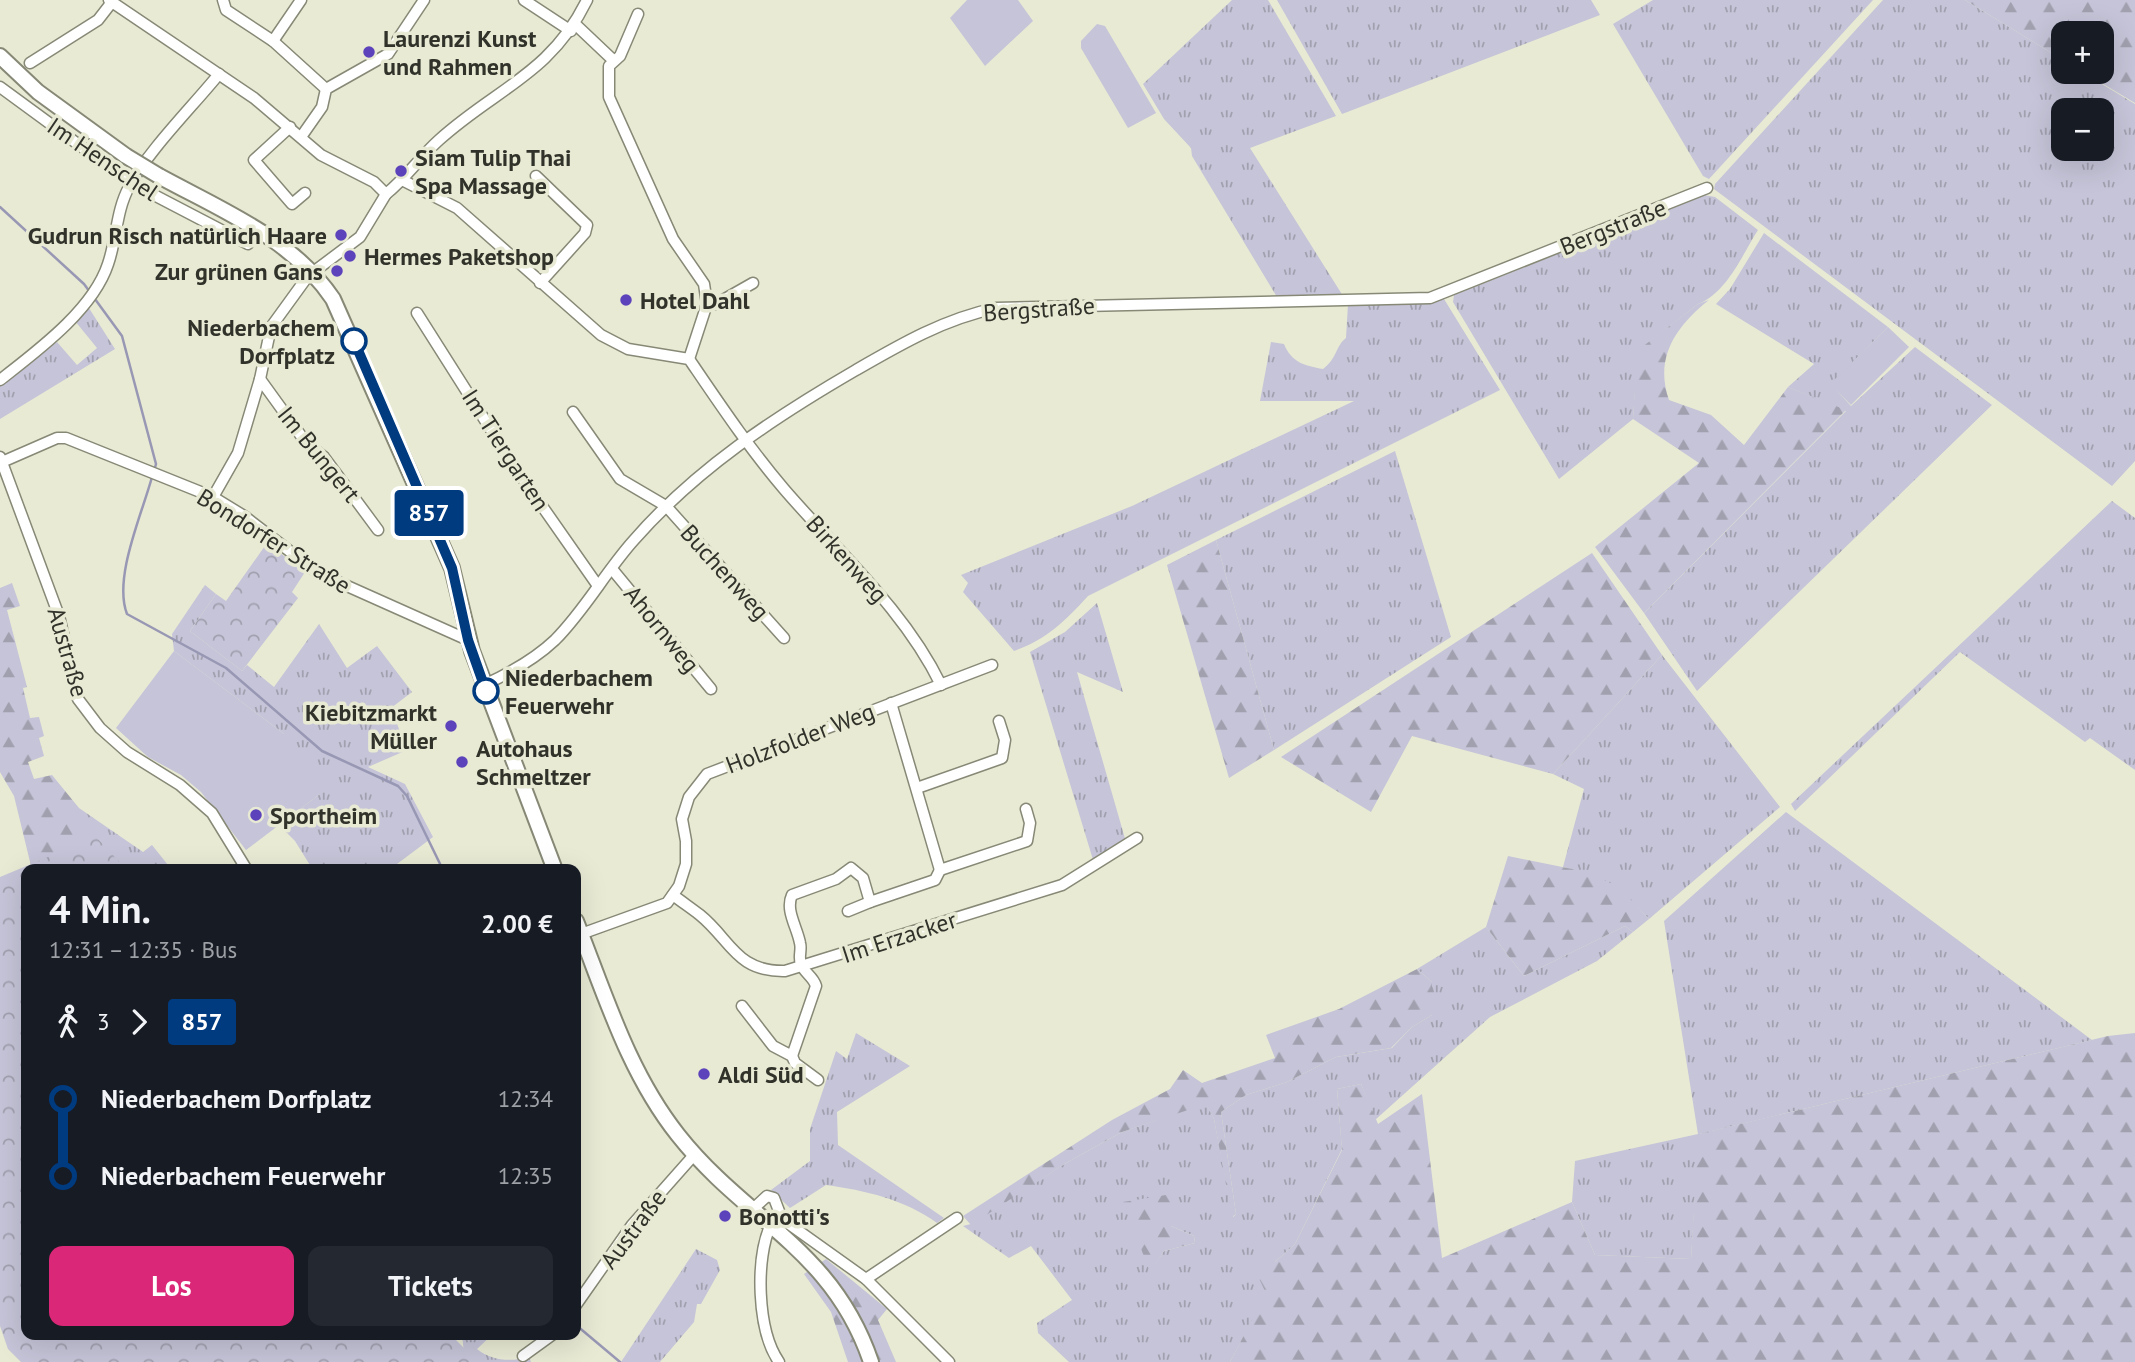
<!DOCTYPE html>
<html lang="de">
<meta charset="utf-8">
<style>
:root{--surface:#171b24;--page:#242831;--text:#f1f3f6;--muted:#9ea1a6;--accent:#db2777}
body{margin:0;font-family:"PT Sans",sans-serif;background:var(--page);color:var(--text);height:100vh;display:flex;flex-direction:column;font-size:26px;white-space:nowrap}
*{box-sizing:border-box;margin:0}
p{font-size:23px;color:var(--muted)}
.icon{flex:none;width:38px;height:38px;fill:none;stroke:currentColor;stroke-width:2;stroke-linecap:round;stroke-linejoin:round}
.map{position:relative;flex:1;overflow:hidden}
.details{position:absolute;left:21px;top:864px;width:560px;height:476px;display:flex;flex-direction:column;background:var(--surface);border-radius:14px;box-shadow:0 7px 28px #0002}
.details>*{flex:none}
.badge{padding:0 14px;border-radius:5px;font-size:24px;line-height:46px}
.fabs{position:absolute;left:2051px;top:21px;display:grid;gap:14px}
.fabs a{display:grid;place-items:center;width:63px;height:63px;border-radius:14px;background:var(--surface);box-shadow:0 7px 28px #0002;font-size:35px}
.map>.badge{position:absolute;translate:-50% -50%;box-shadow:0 0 0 4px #fff}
.legs{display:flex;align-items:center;gap:10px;height:77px;padding:0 28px;font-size:23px}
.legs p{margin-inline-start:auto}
.overview{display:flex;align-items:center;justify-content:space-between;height:119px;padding:0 28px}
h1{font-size:38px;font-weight:800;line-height:52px}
.primary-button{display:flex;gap:14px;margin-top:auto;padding:14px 28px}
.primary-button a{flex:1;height:80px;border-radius:14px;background:var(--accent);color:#fff;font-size:28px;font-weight:800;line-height:80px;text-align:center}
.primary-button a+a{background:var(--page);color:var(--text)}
ul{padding:0 28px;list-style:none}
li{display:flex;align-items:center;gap:24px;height:77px;font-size:26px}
li i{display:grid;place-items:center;width:10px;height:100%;margin:0 9px;background:currentColor}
li i::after{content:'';width:18px;height:18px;margin:-9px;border:5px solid;border-radius:50%;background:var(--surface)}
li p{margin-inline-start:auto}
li:first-child i{background:linear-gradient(#0000 50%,currentColor 0)}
li:last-child i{background:linear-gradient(currentColor 50%,#0000 0)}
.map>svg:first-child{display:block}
.grass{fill:url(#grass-tufts);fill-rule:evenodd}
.forest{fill:url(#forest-firs)}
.park{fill:url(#park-crowns)}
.pitch{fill:#c5c4d8}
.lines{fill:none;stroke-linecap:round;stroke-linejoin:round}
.stream{stroke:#9897b4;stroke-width:2.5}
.minor-casing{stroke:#878976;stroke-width:13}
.secondary-casing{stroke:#878976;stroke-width:18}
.minor{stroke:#fff;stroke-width:10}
.secondary{stroke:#fff;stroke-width:14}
.secondary-bridge-casing{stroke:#878976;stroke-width:18;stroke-linecap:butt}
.secondary-bridge{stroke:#fff;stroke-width:14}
.line-1-casing{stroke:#fff;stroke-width:16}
.line-1{stroke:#003b80;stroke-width:10}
.poi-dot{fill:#5d43bb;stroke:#e8ead4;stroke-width:2.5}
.stop-1-dot{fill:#fff;stroke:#003b80;stroke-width:3.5}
.labels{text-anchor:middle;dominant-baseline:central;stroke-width:7;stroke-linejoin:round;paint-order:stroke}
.poi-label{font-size:24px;font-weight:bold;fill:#31322a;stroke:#e8ead4;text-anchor:start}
.street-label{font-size:24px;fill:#31322a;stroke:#e8ead4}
.stop-label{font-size:24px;font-weight:bold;fill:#31322a;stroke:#e8ead4;text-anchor:end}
</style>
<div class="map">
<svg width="2135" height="1362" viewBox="0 0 2135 1362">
<defs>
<pattern id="grass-tufts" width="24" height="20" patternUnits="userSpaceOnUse" patternTransform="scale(1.75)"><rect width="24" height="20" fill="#c5c4d8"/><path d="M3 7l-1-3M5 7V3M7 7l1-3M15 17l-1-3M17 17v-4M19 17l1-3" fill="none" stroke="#a1a0af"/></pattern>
<pattern id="forest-firs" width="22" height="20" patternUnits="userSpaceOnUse" patternTransform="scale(1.75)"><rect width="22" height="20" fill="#c5c4d8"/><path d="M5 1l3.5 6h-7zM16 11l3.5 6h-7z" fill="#a1a0af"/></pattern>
<pattern id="park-crowns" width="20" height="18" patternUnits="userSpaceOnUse" patternTransform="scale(1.75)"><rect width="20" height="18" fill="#c5c4d8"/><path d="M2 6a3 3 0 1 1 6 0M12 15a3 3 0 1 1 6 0" fill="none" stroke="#a1a0af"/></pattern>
</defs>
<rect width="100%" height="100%" fill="#e8ead4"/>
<g class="grass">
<path d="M1232 0H1268L1336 116 1250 148 1343 296 1277 297 1192 156 1191 148 1164 119 1143 84Z"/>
<path d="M1277 0H1591L1600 15 1342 114Z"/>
<path d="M1653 0H1873L1709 179 1703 176 1613 24Z"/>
<path d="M1883 0H1965L2063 60V72H2082L2135 104V461L2112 486 1714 189 1715 184ZM2063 110H2102V149H2063Z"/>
<path d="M1704 195 1715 197 1758 230C1742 255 1727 293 1698 304L1638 351 1633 419 1559 479 1453 302 1454 295Z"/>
<path d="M1764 233 1888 327 1831 384 1851 406 1915 347 1992 405 1697 691 1644 613 1846 411 1788 387 1814 364 1716 304 1730 289Z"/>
<path d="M1444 299 1500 390 1088 596C1065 621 1046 640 1014 651L963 592 968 583 961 575 1132 506 1354 401H1260L1271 342 1284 344C1291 362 1305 366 1323 369 1337 359 1336 345 1346 338L1348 304Z"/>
<path d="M87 305 115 349 0 419V386L57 342 77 365 97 348 75 321Z"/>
<path d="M1395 451 1451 637 1274 750 1216 540Z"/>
<path d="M2112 501 2135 518V770L2090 738 2085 742 1960 652 1795 811 1791 804Z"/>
<path d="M205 585 216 594 190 631 242 671 247 665 274 687 319 624 347 668 377 646 412 692 391 708 407 750 368 767 405 784 433 837 389 870H313L295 841 279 825 320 794 283 733 174 651 172 634Z"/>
<path d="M1097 603 1123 692 1077 672 1126 842 1094 863 1030 652 1065 632Z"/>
<path d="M1662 655 1780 807 1649 919C1619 887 1607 877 1563 867L1584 789 1553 774Z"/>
<path d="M79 808 143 852 152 845 172 870H77Z"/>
<path d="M1786 812 2092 1040 1699 1134 1691 1259 1595 1255 1572 1202 1575 1161 1698 1134 1664 921Z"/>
<path d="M1625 926 1633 932 1597 961 1490 1017 1375 1120 1361 1084 1337 1089 1342 1149 1295 1244 1275 1262 1267 1293 1230 1362H1069L1038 1333 1037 1323 1072 1300 1031 1246 1009 1258 963 1226 971 1224 1066 1163 1122 1132 1206 1103 1214 1119 1233 1217 1236 1214 1221 1112 1246 1095 1287 1082 1336 1057 1392 1048 1412 1027 1432 1015V982L1417 969 1486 927 1524 976ZM1171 1226 1194 1236 1195 1243 1164 1251 1150 1271Z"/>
<path d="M856 1033 910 1066 837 1112 838 1145 944 1218 937 1223C906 1200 864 1190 826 1185L790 1208 771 1190 810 1161V1129L836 1051 847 1059Z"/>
<path d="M696 1249 717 1260 720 1270 701 1304H697L694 1322 660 1362H621Z"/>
<path d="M462 1335H492L477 1349C492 1361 511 1362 529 1357L531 1362H465Z"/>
</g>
<g class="forest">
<path d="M1965 0H2135V103L2083 72H2102V33H2063V60Z"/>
<path d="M1709 300C1676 326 1654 358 1669 400L1711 415 1744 445 1788 387 1846 410 1644 613 1595 547 1699 463 1633 419 1637 351 1698 304Z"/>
<path d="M1216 540 1274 750 1229 778 1167 565Z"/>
<path d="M1592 553 1662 655 1553 774 1412 736 1371 812 1281 757Z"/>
<path d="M12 583 20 606 7 610 27 687 23 688 30 718 39 717 44 736 39 738 44 756 28 762 34 779 52 775 79 808V864L32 870 14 796 0 772V588Z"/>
<path d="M1508 856 1587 872 1619 887 1649 919 1633 932 1625 926 1524 976 1486 927Z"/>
<path d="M1417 969 1432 982V1015L1412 1027 1391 1048 1336 1057 1287 1082 1246 1095 1221 1112 1236 1214 1232 1217 1214 1119 1206 1104 1122 1132 1066 1163 971 1225 963 1216 1112 1120 1170 1089 1183 1070 1202 1083 1275 1058 1266 1035 1339 1009Z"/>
<path d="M2135 1033V1362H1230L1266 1293 1253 1266 1275 1262 1295 1244 1342 1150 1337 1089 1361 1084 1378 1124 1422 1094 1442 1258 1572 1202 1595 1255 1691 1259 1698 1134 2108 1036Z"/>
<path d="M1172 1194 1171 1226 1194 1236 1195 1243 1164 1251 1150 1272 1123 1202Z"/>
<path d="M826 1259 887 1309 878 1320 896 1362H848L831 1312 804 1274Z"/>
</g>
<g class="park">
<path d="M267 543 305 572 292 592 298 598 242 671 190 631 216 594 226 601Z"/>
<path d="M96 837 127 870H26V1335H451L478 1362H21L8 1349 0 1326V877Z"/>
</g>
<g class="pitch">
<path d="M967 0H1018L1033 21 985 66 950 18Z"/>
<path d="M1097 24 1105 26 1156 113 1128 128 1081 48V41Z"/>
<path d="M1888 327 1909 347 1851 405 1830 384Z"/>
<path d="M174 651 283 733 323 783 320 794 246 850 201 792 181 775 148 757 116 728Z"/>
</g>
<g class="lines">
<g class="stream">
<path d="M0 207 84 284 122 336 156 464 154 471"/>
<path d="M152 477C142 514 113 578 127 614L226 668 322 751 398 786 407 796 443 870"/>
<path d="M576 1325 620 1362"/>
</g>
<defs>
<g id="minor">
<path d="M109 0 254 98 321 155 374 182 386 194 360 237 308 276 271 327 260 379 238 453 213 497"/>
<path d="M223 0 226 10 273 41 326 89"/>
<path d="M524 0 571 31"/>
<path d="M638 14 620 56 609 66V97L673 239 704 284 707 304 689 359"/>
<path d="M575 24 613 60"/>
<path d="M273 41 301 0"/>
<path d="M30 63 98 20 112 2"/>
<path d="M0 87 131 183 248 244"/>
<path d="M290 127 254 160 292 204 305 193"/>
<path d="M301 137 322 107 326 89 388 54 424 0"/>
<path d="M536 176 587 225 585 233 540 283"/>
<path d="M402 180 457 208 601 335 628 349 689 359C719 403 749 448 784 489 839 553 904 609 941 685"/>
<path d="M386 194C406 178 420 157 439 140 495 89 551 74 587 0"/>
<path d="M707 304H716L753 283"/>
<path d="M417 313 514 466 598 586"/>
<path d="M260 379 307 444 324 457 378 530"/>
<path d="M0 380C37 351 93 310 108 264 117 238 116 211 129 187 147 152 193 106 219 74"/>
<path d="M573 412 620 479 666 506 784 638"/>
<path d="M0 457 59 616 78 699 100 728 127 752 180 785 212 813 247 870"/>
<path d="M2 462 57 438H66L213 497 244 516 318 573 468 640"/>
<path d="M612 569 711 689"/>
<path d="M484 685C510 673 534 660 555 640 585 610 606 571 634 540 696 469 775 417 856 370 901 344 944 319 996 308L1430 298 1707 188"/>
<path d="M891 703 940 870 1027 841 1030 823 1026 809"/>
<path d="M917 788 1002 758 1005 740 999 721"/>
<path d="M673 895C682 902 691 908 700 915 731 940 736 972 785 971L1062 885 1137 838"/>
<path d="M848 911 870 902"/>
<path d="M581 934 667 903 679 886 686 864V841L682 819 689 797 707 774 992 665"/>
<path d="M742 1006 773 1046 792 1056 816 986C813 976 804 973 801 964 798 957 802 950 800 943 797 927 785 910 792 895L836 879 851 868 863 878 870 902 935 880 940 870"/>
<path d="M792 1056 795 1063 818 1080"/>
<path d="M753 1209 767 1196 774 1198 782 1219 866 1279 949 1362"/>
<path d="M771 1224C755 1259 757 1330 779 1362"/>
<path d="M866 1279 957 1218"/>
<path d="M576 1305 632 1225 694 1155"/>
<path d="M523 1356 552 1335"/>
</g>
<g id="secondary">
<path d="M0 56 38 92 126 156"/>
<path d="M159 176C221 210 292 238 333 299L452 568 472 651 555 870"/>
<path d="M576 921C605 994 628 1072 678 1135 746 1221 833 1249 871 1362"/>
</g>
</defs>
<use href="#minor" class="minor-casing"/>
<use href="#secondary" class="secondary-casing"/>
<use href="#minor" class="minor"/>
<use href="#secondary" class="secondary"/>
<defs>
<path id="secondary-bridge" d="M126 156 159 176"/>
</defs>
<use href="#secondary-bridge" class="secondary-bridge-casing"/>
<use href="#secondary-bridge" class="secondary-bridge"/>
</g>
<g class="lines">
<defs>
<path id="line-1" d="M354 341 452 568 468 640 486 691"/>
</defs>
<use href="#line-1" class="line-1-casing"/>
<use href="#line-1" class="line-1"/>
</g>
<g class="poi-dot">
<circle cx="369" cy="52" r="7"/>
<circle cx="401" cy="171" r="7"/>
<circle cx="341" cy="235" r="7"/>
<circle cx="350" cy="256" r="7"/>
<circle cx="337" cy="271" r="7"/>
<circle cx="626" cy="300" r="7"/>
<circle cx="451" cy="726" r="7"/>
<circle cx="462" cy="762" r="7"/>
<circle cx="256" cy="815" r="7"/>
<circle cx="704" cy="1074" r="7"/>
<circle cx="725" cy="1216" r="7"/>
</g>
<g class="stop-1-dot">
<circle cx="354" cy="341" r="12"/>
<circle cx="486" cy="691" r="12"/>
</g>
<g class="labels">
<g class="poi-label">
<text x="383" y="38">Laurenzi Kunst<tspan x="383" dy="28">und Rahmen</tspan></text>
<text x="415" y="157">Siam Tulip Thai<tspan x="415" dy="28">Spa Massage</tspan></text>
<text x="327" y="235" text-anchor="end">Gudrun Risch natürlich Haare</text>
<text x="364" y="256">Hermes Paketshop</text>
<text x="323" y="271" text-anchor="end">Zur grünen Gans</text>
<text x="640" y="300">Hotel Dahl</text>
<text x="437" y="712" text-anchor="end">Kiebitzmarkt<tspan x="437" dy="28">Müller</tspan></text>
<text x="476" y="748">Autohaus<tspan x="476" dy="28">Schmeltzer</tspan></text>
<text x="270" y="815">Sportheim</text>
<text x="718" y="1074">Aldi Süd</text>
<text x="739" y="1216">Bonotti's</text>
</g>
<g class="street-label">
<text transform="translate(103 159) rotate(34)">Im Henschel</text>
<text transform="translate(1613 227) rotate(-22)">Bergstraße</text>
<text transform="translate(1039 309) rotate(-4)">Bergstraße</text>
<text transform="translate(506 450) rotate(57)">Im Tiergarten</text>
<text transform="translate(319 454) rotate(51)">Im Bungert</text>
<text transform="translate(274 541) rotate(32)">Bondorfer Straße</text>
<text transform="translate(847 559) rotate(48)">Birkenweg</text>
<text transform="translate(725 572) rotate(48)">Buchenweg</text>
<text transform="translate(662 629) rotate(51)">Ahornweg</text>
<text transform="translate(68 652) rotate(74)">Austraße</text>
<text transform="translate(800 738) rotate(-21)">Holzfolder Weg</text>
<text transform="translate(899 937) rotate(-18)">Im Erzacker</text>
<text transform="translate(633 1229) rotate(-53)">Austraße</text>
</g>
<g class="stop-label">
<text x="335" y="327">Niederbachem<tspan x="335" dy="28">Dorfplatz</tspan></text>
<text x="505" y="677" text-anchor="start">Niederbachem<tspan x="505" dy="28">Feuerwehr</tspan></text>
</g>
</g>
</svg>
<div class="fabs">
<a>+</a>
<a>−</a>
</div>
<b class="badge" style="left:429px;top:513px;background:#003b80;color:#fff">857</b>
<section class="details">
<div class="overview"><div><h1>4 Min.</h1><p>12:31 – 12:35 · Bus</p></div><b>2.00 €</b></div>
<div class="legs"><svg class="icon" aria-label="walk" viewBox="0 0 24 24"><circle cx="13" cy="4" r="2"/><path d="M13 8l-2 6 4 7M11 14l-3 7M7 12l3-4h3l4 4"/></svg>3<svg class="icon" aria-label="forward" viewBox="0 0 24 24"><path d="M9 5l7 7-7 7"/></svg><b class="badge" style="background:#003b80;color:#fff">857</b></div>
<ul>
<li><i style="color:#003b80"></i><b>Niederbachem Dorfplatz</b><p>12:34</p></li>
<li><i style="color:#003b80"></i><b>Niederbachem Feuerwehr</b><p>12:35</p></li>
</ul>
<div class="primary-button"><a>Los</a><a>Tickets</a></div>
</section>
</div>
